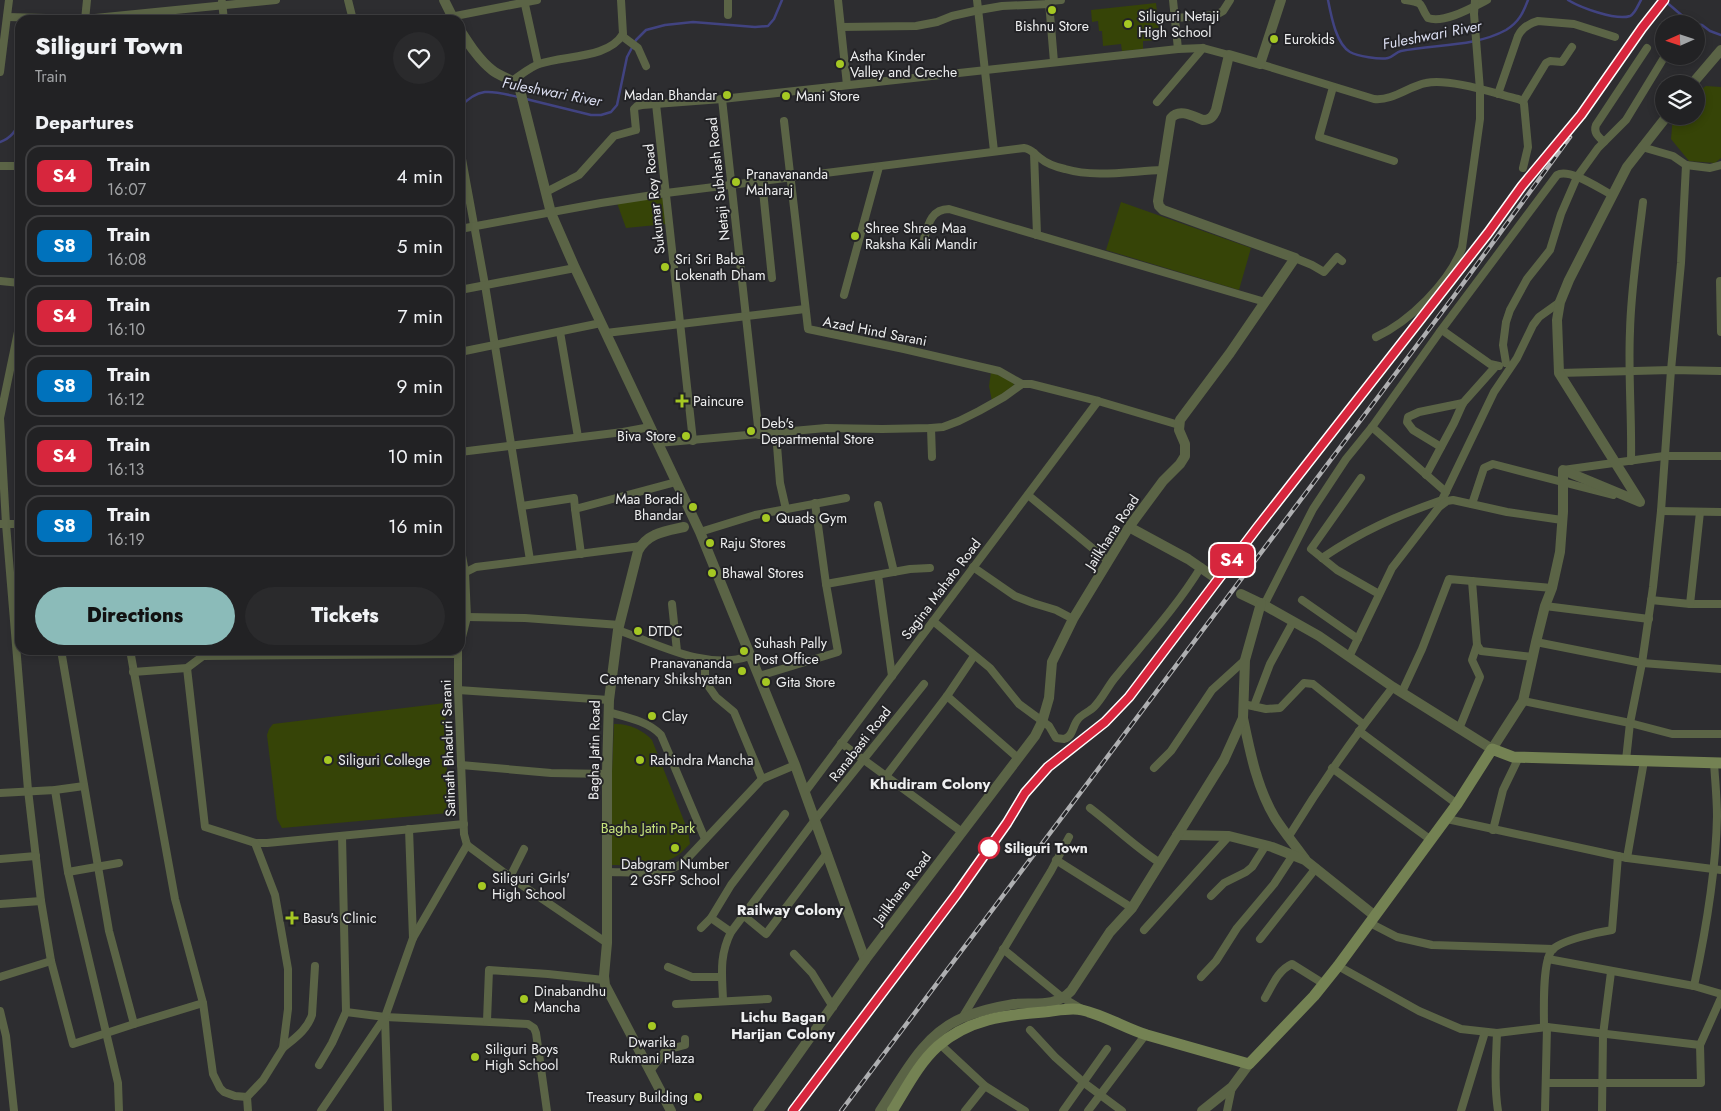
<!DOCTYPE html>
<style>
:root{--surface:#222224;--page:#2a2a2c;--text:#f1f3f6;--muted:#a2a4a6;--line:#3f3f41;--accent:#8bbbb9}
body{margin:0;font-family:Jost,sans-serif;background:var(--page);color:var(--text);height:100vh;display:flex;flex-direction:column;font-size:19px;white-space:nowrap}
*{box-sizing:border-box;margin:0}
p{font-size:16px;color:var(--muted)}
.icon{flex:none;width:28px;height:28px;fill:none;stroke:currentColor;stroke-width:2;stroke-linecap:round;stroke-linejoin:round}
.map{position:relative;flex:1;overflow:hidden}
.panel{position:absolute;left:15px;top:15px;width:450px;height:640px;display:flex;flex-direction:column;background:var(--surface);border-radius:15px;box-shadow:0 2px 8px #0003,0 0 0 1px var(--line)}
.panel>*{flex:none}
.badge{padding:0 10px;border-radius:8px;font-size:18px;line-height:32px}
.needle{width:32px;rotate:267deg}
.controls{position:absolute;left:1655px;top:15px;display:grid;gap:10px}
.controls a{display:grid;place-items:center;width:50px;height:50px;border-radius:50%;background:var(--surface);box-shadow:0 2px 8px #0003,0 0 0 1px var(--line);font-size:25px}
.map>.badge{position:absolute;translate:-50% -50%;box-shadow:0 0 0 2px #fff}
h2{padding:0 20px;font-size:19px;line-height:45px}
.round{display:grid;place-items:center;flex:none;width:52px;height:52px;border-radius:26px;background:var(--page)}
.headline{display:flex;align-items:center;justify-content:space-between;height:85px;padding:0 20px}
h1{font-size:24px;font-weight:800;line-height:38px}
.primary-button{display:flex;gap:10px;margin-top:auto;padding:10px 20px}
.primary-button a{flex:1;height:58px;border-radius:30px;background:var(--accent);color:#111;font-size:20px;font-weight:800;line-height:58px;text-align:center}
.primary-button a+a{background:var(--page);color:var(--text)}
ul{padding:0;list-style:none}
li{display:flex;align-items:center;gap:15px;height:62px;margin:0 10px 8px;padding:0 10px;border:2px solid var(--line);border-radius:15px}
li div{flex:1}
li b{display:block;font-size:19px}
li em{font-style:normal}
li .badge{min-width:55px;font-weight:700;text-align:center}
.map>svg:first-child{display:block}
.green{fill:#364407}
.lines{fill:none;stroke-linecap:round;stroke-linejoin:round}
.stream{stroke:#414381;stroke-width:2.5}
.minor{stroke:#5b6446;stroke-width:8}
.tertiary{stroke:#5b6446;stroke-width:10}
.secondary{stroke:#748253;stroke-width:11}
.rail-casing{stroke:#aeafb1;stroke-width:4.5}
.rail{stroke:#232326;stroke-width:2.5;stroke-dasharray:8;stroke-linecap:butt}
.line-casing{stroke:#fff;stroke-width:11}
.line{stroke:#d7263d;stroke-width:8}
.poi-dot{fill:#a5c823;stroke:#232326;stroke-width:2}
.stop-dot{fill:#fff;stroke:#d7263d;stroke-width:2.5}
.labels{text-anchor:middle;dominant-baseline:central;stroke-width:4;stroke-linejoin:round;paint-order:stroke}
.poi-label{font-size:14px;fill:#eeeff0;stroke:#232326;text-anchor:start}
.street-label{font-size:14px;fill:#eeeff0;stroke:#232326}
.park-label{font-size:14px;fill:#c7e37d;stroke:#232326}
.stop-label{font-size:14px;font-weight:bold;fill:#eeeff0;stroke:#232326;text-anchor:start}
.water-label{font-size:15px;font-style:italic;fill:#daddf0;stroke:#232326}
.neighbourhood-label{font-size:15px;font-weight:bold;fill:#eeeff0;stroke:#232326}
</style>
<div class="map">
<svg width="1721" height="1111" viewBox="0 0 1721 1111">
<rect width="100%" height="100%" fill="#2d2d30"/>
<g class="green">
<path d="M1156 3 1160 40 1143 41V49L1122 51 1121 44 1103 46 1102 31H1099L1098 21 1092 22 1091 10Z"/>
<path d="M1706 86 1721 87V158L1715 163 1689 161 1671 139 1673 116H1696V93Z"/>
<path d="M661 197 664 200 667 224 626 228 617 203Z"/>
<path d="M1121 202 1251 248 1239 290 1106 250Z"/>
<path d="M991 372 1010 380 1014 384 1013 386 992 401 989 386Z"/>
<path d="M445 703 448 813 282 828 277 819 267 735 269 729 273 724Z"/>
<path d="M614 724C627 723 644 730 652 740L688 831 690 844C686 847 683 852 678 855 660 868 632 865 611 865L612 772Z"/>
</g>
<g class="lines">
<g class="stream">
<path d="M1328 0C1331 15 1336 44 1350 52 1357 56 1380 60 1388 58 1393 57 1396 52 1401 51 1435 44 1475 47 1506 30 1519 22 1523 13 1528 0"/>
<path d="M1568 0C1579 7 1616 21 1630 16 1635 14 1638 5 1641 0"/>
<path d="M1664 0 1686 19 1695 24 1702 25 1710 31 1721 35"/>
<path d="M526 99 591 115H601L611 112 617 105 627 57 636 40 646 30 665 25 693 22 755 27 768 26 774 19 782 0"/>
<path d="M460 107C480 86 492 91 518 97"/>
<path d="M0 142C11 138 15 132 20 121"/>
</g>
<g class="minor">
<path d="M348 0 353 20"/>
<path d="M524 0 538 64"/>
<path d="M728 0V15"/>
<path d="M838 0 847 85"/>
<path d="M977 0 994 151"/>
<path d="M1173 0 1178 49"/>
<path d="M1405 0C1427 4 1417 2 1428 18 1444 24 1473 7 1487 0"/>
<path d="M1049 1 1061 0"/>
<path d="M222 2 224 20"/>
<path d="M1049 2 1054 62"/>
<path d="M7 17 85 19 276 0"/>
<path d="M1175 18 1216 15 1223 11 1230 0"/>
<path d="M85 20 87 0"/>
<path d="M435 20 537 0"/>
<path d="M841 27 916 26 937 22 952 16 979 10 1002 6 1049 4"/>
<path d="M622 36 638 48 646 66"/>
<path d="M1260 64 1374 99C1393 101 1409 86 1426 83 1449 78 1494 93 1518 99L1523 101 1524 104 1528 147 1523 168"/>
<path d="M0 72 9 0"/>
<path d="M512 81C521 75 530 67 539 64 565 55 608 59 623 34L621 0"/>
<path d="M1333 87 1319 137 1394 161"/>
<path d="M1498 94 1518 36C1522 28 1530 23 1538 21L1574 24 1615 37"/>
<path d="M722 99 759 435"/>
<path d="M1523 101 1546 63 1550 61 1562 62 1572 47"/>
<path d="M1157 102 1203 48"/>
<path d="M656 104 693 441"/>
<path d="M784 121 808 329 904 349 999 371 1022 384"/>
<path d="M1604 142C1599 137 1593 133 1596 125L1647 48"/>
<path d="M1642 147 1673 156 1686 165 1710 168 1721 165"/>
<path d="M460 148 485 285 530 560"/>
<path d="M1034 153 1037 235"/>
<path d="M0 166H20"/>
<path d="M762 181 772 278"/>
<path d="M546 192 579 175 614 136 636 130 634 109 637 106 642 105 722 99 1178 49 1203 48 1229 55"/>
<path d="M460 229 601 203 666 193 1024 148C1032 149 1034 154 1040 158 1047 164 1056 167 1065 169 1095 178 1131 171 1162 170"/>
<path d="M924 239C928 225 931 209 949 209L1265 302"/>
<path d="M1295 258 1312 265 1324 272 1337 257 1342 261"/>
<path d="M0 281 20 283"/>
<path d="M1720 281 1721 332"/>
<path d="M460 290 575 268"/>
<path d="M844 295 879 167"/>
<path d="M20 322 0 418 6 524 28 790 41 901 51 961 73 1044 134 1024 203 1003"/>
<path d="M1442 330 1490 364 1499 366"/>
<path d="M560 332 578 437"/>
<path d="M606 333 805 309"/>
<path d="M1376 337C1409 322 1449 283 1462 248L1480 119V90L1474 14 1475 0"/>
<path d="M460 352 601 323"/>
<path d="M1506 363 1503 345 1506 322 1510 310 1527 279 1550 250 1561 214 1577 177 1598 148 1626 120 1665 56"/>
<path d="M1559 373 1671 370 1721 371"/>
<path d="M1372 427 1446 492"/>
<path d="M931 428 932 457"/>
<path d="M776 433 780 483 786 509"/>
<path d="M658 443 826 428 882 429 931 428 943 427 959 421 979 411 1004 397 1022 384H1031L1098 401 1179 425"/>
<path d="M1441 447 1413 430 1407 422 1408 417 1419 412 1463 403"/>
<path d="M460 452 623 432 650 427"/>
<path d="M1631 461C1632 418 1628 374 1630 331 1631 288 1638 245 1643 202"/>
<path d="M1563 470 1664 456H1721"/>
<path d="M1426 475 1454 423 1463 403 1496 366"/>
<path d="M1361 478 1311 549 1337 570 1379 594"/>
<path d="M1028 495 1108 561"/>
<path d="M1440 504 1494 392 1517 358 1533 325 1539 317 1560 302"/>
<path d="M1472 504 1484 468 1493 464 1613 495"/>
<path d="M878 505 894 572"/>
<path d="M522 506 574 498 575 509 676 482"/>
<path d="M575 509 581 554"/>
<path d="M1661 511 1721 512"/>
<path d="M0 524H20"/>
<path d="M700 532 755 515 846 498"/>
<path d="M460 545 465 572 467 617 460 645"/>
<path d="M1322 558C1362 531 1396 516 1442 500"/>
<path d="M973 567 1015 596 1033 603 1056 610 1073 619"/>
<path d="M460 575 476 567 641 546"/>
<path d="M878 575 892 676"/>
<path d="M1472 581 1477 645 1481 651 1533 657"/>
<path d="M826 584 910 569 930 568"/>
<path d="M1302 600 1358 639"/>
<path d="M1651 600 1690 604H1721"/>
<path d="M672 604 677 651"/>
<path d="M1690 604 1700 512"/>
<path d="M1264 605 1313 509 1346 459 1372 427 1439 333 1557 175C1570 168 1600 189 1612 195"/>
<path d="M1545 606 1649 619"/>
<path d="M467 617 525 618 620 625"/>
<path d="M933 621 990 668 1019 704 1049 726 1056 738 1064 739C1074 736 1072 725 1079 718 1083 714 1090 711 1094 707 1102 699 1107 688 1114 679 1144 642 1176 608 1201 567"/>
<path d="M618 630C660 645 706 671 750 656"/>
<path d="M1536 642 1642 663 1721 669"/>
<path d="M61 650 109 931 134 1024"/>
<path d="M130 650 175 899 203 1003 213 1074 220 1088 224 1092 235 1096 247 1097"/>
<path d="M458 650V690L464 834 467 845"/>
<path d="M1349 657 1392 568 1439 507 1447 501 1453 500 1507 512 1562 520"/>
<path d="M705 660V676L709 687 716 697 734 712 762 779"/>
<path d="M187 668 205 827 255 843H267L464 824"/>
<path d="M133 672 187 668 203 656 457 654"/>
<path d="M759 676 838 652 826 584 815 503"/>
<path d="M458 690 609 700"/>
<path d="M1402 692 1422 649 1449 579 1552 588"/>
<path d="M947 696 1018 758"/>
<path d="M1523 701 1630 723 1672 734H1721"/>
<path d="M1243 704 1266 709 1280 708 1304 683 1313 684 1363 724"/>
<path d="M1254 706 1270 664 1293 622"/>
<path d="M608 712C626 717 648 721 661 735L705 839"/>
<path d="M1459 729 1480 677 1472 660 1477 645"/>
<path d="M1359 731 1457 804"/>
<path d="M841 743 962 832"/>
<path d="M1626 760 1630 723 1642 663 1653 587 1661 511 1671 370 1681 263 1686 165"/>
<path d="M461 765 551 773 607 774"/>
<path d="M1154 768 1171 751 1212 690 1245 660"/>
<path d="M1332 768 1431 840"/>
<path d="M886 776 947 696 974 656"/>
<path d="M55 790 68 872 118 1083 119 1111"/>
<path d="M805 792 1098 401"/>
<path d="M0 793 55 790 84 786"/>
<path d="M1090 808C1114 826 1135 847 1160 863"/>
<path d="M1447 819 1627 858 1721 870"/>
<path d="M409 829 413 938"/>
<path d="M1493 830 1503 790 1519 757"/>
<path d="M1289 836C1321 784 1355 735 1393 687"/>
<path d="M467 845 510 877 607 943"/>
<path d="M1627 858 1644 761"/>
<path d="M0 859 36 856"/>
<path d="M1056 860 1132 908"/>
<path d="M68 872 119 863"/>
<path d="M607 872C629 872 666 877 684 862L762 779 795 765"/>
<path d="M510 877 524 849"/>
<path d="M1211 896 1224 883 1246 872 1252 867 1266 845"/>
<path d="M0 904 41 901"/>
<path d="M743 915 766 934 827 853"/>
<path d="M711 918 731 932"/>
<path d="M1370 923 1397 937 1432 945 1553 949"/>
<path d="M701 928 711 918 731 885 785 814"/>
<path d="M1144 930 1229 836"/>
<path d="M1260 939 1316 868"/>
<path d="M1003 949 1063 998 1080 1008"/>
<path d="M794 954 812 973 833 1007"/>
<path d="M1548 959 1694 986 1721 994"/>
<path d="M1338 966 1419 1011 1461 1029 1497 1033 1547 1027 1700 1045 1721 998"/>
<path d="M668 967 692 977H722"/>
<path d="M0 977 51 961"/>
<path d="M1201 977 1216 961 1237 928 1274 884 1293 855"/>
<path d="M1694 986C1706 930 1716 873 1717 816 1717 798 1715 780 1714 762"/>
<path d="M1265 998C1272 986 1278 970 1292 964L1324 984"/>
<path d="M723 1000C722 974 719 956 731 932L815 820 924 684"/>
<path d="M676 1004 768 999"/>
<path d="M0 1011 6 1036 14 1111"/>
<path d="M346 1012 385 1017 528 1024 534 1028 536 1033 547 1111"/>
<path d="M385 1017 388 1111"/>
<path d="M962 1018 1051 871 1069 837"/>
<path d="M487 1021 489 970 548 974 604 980"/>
<path d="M1544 1027C1544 1011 1542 962 1552 950 1561 940 1599 932 1612 930L1618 856"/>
<path d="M1030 1030 1055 1057 1083 1082 1122 1111"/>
<path d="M1497 1033C1496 1059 1494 1085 1498 1111"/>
<path d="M942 1046 985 1086 1025 1111"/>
<path d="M283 1048C295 1038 307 1030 312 1015L315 966"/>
<path d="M319 1065 332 1043 346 1012 342 836"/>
<path d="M650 1071 666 1050 685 1045V1039"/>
<path d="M1547 1083H1701L1700 1045"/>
<path d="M248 1111 247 1097 263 1080 283 1048 288 1009V969L275 895 255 843"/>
<path d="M321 1111 385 1017 413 938 467 845"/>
<path d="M965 1111 985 1086"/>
<path d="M1063 1111 1107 1049"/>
<path d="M1088 1111 1146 1034"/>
<path d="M1227 1111 1232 1087"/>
<path d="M1461 1111 1485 1032"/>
<path d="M1545 1111 1547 1027"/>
<path d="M1602 1111 1603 1035 1611 972"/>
</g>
<g class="tertiary">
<path d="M444 0 454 20"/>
<path d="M460 30C469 44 479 60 492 70 502 78 513 78 520 90L551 213 575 268 700 532 795 765 865 960"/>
<path d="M1692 84 1721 50"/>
<path d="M1129 527 1188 559 1214 577"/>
<path d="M1241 594 1264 605 1319 636 1393 687 1492 749 1523 701 1536 642 1545 606 1552 588 1560 552 1563 512V470L1640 502 1559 373 1557 320 1560 302 1569 280 1627 167 1667 116"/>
<path d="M1243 718C1250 752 1257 788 1275 818 1284 832 1295 845 1305 859"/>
<path d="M1177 835 1229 836 1272 847 1305 860 1375 916"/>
<path d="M671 1111 605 985 604 976 607 943V772L609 700 618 630 638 551C647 533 666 531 684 527"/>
<path d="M758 1111 865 960 1035 736 1042 722 1049 698 1052 662 1073 619 1129 527 1163 481 1180 464 1185 456V444L1179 430 1180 420 1230 353 1295 258 1163 210 1159 206 1158 201 1171 118C1179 108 1193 116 1203 120 1210 120 1213 117 1216 110L1229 55 1260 64 1281 0"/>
<path d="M880 1111C903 1077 922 1035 962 1018 978 1011 996 1007 1014 1004 1034 1002 1055 1008 1071 991L1110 932 1132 908 1224 760 1243 718 1245 660 1261 603"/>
<path d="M1202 1111 1232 1087 1249 1064"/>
</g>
<path class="secondary" d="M892 1111C906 1089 918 1064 938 1046 969 1019 1005 1015 1044 1012 1056 1011 1071 1007 1082 1010 1104 1015 1125 1028 1147 1035 1181 1045 1215 1054 1249 1064L1314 996 1338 966 1457 804 1492 749 1513 757 1721 763"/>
<defs>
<g id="rail">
<path d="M793 1111 956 895 1007 823 1025 793 1048 767 1105 722 1129 697 1257 528 1487 233 1522 186 1581 115 1642 28 1664 0"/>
<path d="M841 1111 1454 296 1570 137"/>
</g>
</defs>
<use href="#rail" class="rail-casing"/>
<use href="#rail" class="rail"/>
</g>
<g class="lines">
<defs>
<path id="line" d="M793 1111 956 895 1007 823 1025 793 1048 767 1105 722 1129 697 1257 528 1488 233 1522 186 1581 115 1642 28 1664 0"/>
</defs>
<use href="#line" class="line-casing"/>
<use href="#line" class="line"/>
</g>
<g class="poi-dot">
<circle cx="1052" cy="10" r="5"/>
<circle cx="1128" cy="24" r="5"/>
<circle cx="1274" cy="39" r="5"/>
<circle cx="840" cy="64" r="5"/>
<circle cx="727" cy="95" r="5"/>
<circle cx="786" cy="96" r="5"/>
<circle cx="736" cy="182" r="5"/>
<circle cx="855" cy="236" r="5"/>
<circle cx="665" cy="267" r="5"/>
<path d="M679.5 393.5h5v5h5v5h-5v5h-5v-5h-5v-5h5z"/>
<circle cx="751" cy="431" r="5"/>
<circle cx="686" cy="436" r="5"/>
<circle cx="693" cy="507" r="5"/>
<circle cx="766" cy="518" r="5"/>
<circle cx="710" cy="543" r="5"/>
<circle cx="712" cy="573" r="5"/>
<circle cx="638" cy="631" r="5"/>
<circle cx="744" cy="651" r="5"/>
<circle cx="742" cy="671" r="5"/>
<circle cx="766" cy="682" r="5"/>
<circle cx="652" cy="716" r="5"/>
<circle cx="328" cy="760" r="5"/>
<circle cx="640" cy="760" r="5"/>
<circle cx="675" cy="848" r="5"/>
<circle cx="482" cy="886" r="5"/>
<path d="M289.5 910.5h5v5h5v5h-5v5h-5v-5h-5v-5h5z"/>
<circle cx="524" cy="999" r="5"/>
<circle cx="652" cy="1026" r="5"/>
<circle cx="475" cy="1057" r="5"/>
<circle cx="698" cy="1097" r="5"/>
</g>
<circle class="stop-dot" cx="989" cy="848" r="10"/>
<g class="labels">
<g class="poi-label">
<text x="1138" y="16">Siliguri Netaji<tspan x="1138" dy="16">High School</tspan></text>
<text x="1052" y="26" text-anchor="middle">Bishnu Store</text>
<text x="1284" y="39">Eurokids</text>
<text x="850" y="56">Astha Kinder<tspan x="850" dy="16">Valley and Creche</tspan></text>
<text x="717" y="95" text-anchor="end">Madan Bhandar</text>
<text x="796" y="96">Mani Store</text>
<text x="746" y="174">Pranavananda<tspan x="746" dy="16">Maharaj</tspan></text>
<text x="865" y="228">Shree Shree Maa<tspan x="865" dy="16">Raksha Kali Mandir</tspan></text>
<text x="675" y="259">Sri Sri Baba<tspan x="675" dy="16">Lokenath Dham</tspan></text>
<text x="693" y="401">Paincure</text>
<text x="761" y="423">Deb's<tspan x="761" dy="16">Departmental Store</tspan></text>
<text x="676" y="436" text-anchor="end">Biva Store</text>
<text x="683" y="499" text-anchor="end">Maa Boradi<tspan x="683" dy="16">Bhandar</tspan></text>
<text x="776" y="518">Quads Gym</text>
<text x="720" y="543">Raju Stores</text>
<text x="722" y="573">Bhawal Stores</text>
<text x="648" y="631">DTDC</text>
<text x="754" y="643">Suhash Pally<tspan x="754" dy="16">Post Office</tspan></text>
<text x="732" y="663" text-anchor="end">Pranavananda<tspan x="732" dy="16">Centenary Shikshyatan</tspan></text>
<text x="776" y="682">Gita Store</text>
<text x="662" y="716">Clay</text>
<text x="338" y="760">Siliguri College</text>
<text x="650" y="760">Rabindra Mancha</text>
<text x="675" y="864" text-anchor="middle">Dabgram Number<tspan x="675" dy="16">2 GSFP School</tspan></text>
<text x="492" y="878">Siliguri Girls'<tspan x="492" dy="16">High School</tspan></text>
<text x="303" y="918">Basu's Clinic</text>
<text x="534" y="991">Dinabandhu<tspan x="534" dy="16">Mancha</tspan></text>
<text x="652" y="1042" text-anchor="middle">Dwarika<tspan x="652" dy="16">Rukmani Plaza</tspan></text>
<text x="485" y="1049">Siliguri Boys<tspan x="485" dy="16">High School</tspan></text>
<text x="688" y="1097" text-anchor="end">Treasury Building</text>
</g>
<g class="street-label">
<text transform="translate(718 179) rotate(-96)">Netaji Subhash Road</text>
<text transform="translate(654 199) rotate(-96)">Sukumar Roy Road</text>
<text transform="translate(875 331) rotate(11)">Azad Hind Sarani</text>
<text transform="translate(1112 532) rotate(-57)">Jailkhana Road</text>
<text transform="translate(941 589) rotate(-53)">Sagina Mahato Road</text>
<text transform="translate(860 744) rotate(-52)">Ranabasti Road</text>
<text transform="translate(448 748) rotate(-92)">Satinath Bhaduri Sarani</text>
<text transform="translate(594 750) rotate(-89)">Bagha Jatin Road</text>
<text transform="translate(902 888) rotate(-53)">Jailkhana Road</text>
</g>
<g class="park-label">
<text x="648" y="828">Bagha Jatin Park</text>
</g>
<g class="stop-label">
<text x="1004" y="848">Siliguri Town</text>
</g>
<g class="water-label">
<text transform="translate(1432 35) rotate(-11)">Fuleshwari River</text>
<text transform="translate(552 92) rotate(11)">Fuleshwari River</text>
</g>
<g class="neighbourhood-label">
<text x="930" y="784">Khudiram Colony</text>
<text x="790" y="910">Railway Colony</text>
<text x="783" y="1017">Lichu Bagan<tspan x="783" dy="17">Harijan Colony</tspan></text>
</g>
</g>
</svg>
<div class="controls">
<a><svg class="needle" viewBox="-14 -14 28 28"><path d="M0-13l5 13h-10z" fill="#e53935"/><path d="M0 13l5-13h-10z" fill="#a2a4a6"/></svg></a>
<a><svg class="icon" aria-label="layers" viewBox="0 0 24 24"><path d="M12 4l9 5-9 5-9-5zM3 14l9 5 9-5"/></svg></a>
</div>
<b class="badge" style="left:1232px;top:560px;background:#d7263d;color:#fff">S4</b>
<section class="panel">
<div class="headline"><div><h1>Siliguri Town</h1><p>Train</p></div><a class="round"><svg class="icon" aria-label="heart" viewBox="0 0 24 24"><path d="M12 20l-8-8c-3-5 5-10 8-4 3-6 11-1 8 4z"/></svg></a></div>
<h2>Departures</h2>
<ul>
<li><span class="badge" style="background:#d7263d;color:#fff">S4</span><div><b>Train</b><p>16:07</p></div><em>4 min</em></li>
<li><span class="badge" style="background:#0072bc;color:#fff">S8</span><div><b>Train</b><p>16:08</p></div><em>5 min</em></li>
<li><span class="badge" style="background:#d7263d;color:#fff">S4</span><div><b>Train</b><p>16:10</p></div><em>7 min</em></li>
<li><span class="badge" style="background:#0072bc;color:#fff">S8</span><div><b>Train</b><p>16:12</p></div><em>9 min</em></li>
<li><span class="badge" style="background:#d7263d;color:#fff">S4</span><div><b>Train</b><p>16:13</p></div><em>10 min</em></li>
<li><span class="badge" style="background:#0072bc;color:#fff">S8</span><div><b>Train</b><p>16:19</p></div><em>16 min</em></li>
</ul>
<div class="primary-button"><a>Directions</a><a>Tickets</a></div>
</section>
</div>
